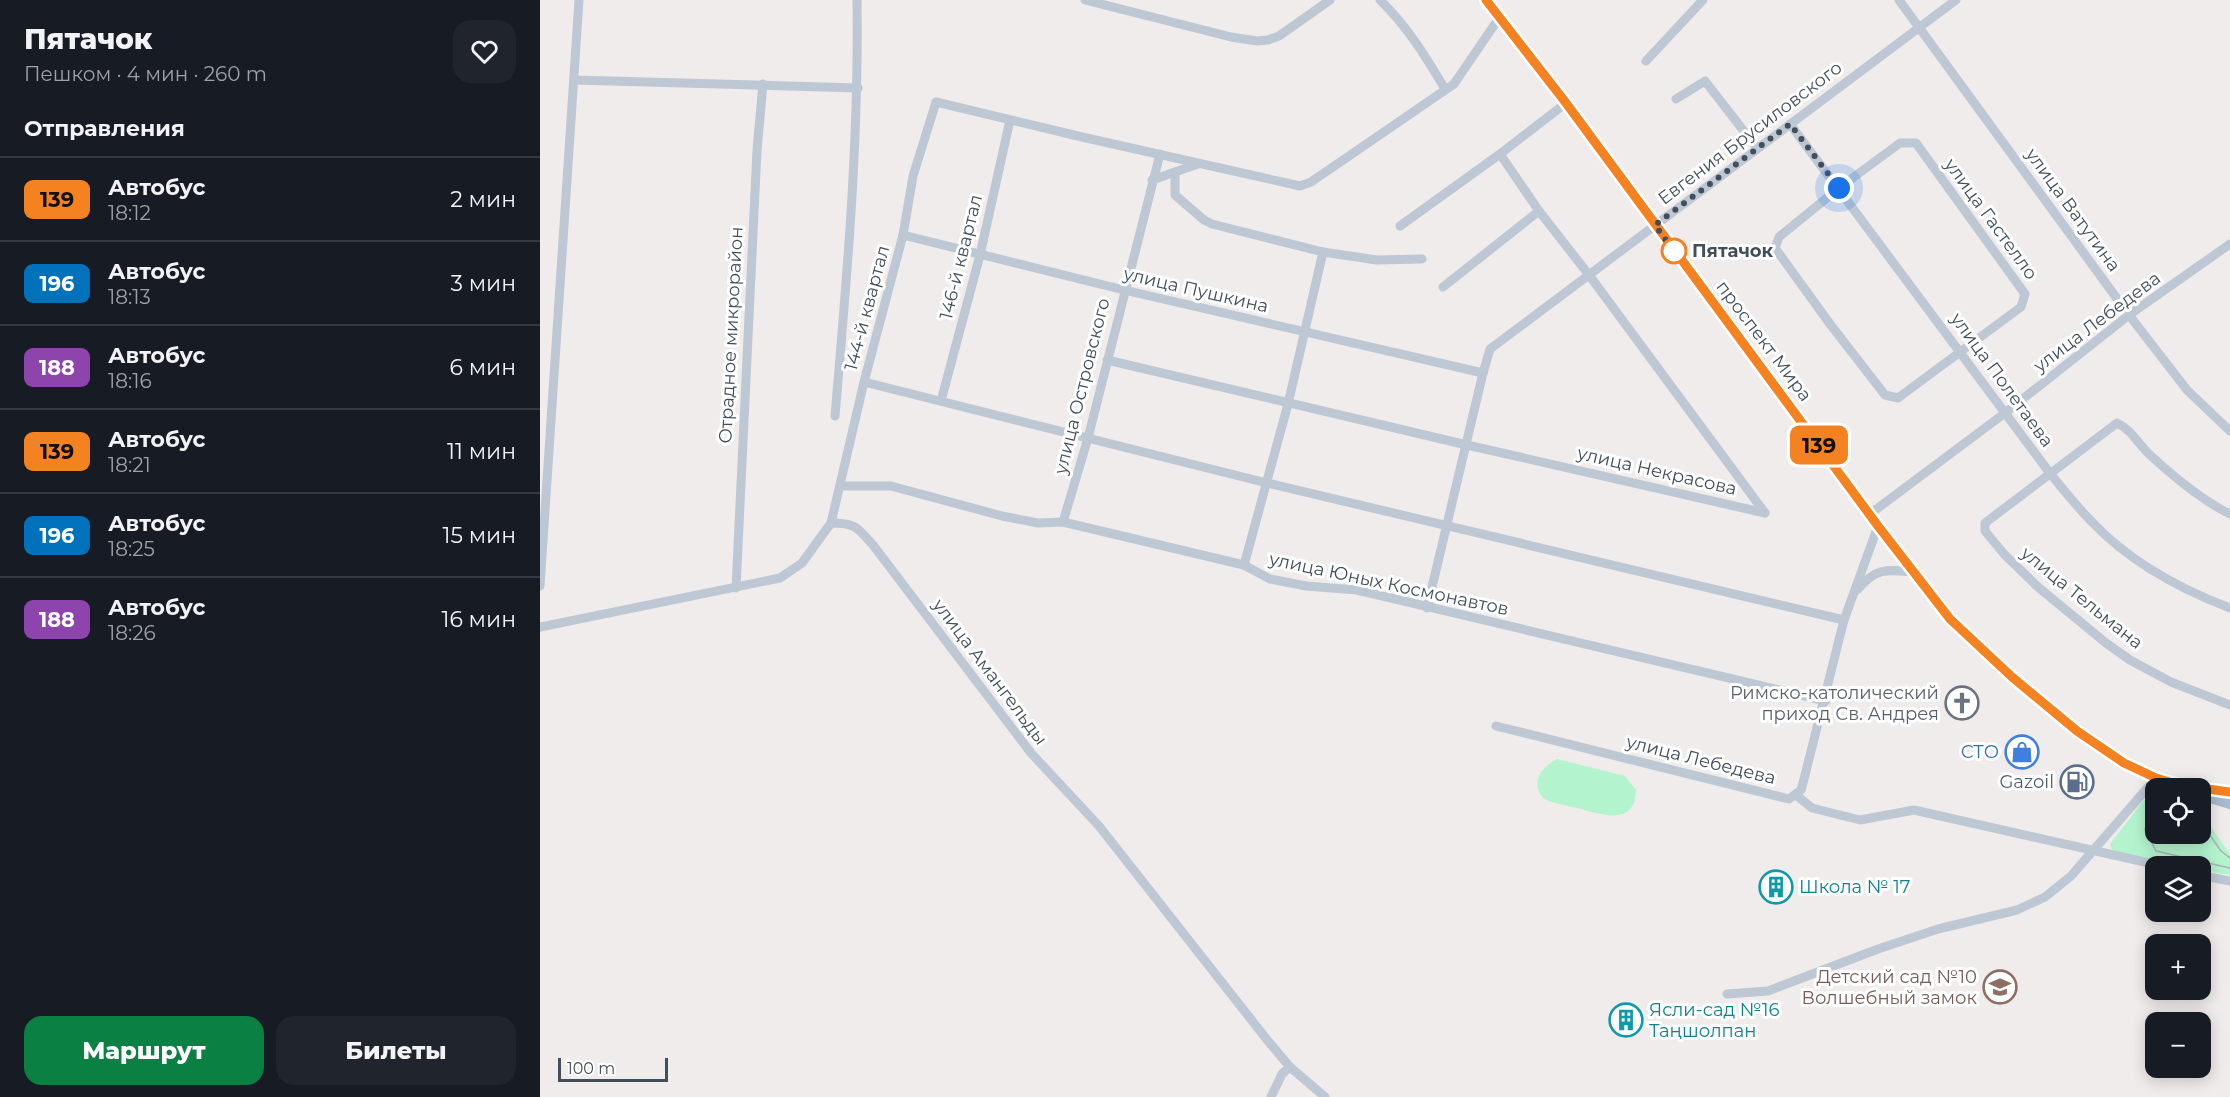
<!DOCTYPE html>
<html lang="ru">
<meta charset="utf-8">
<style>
:root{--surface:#171b24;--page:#20242c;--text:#f1f3f6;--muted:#9ea1a6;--line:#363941;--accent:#0b8043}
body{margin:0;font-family:Montserrat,sans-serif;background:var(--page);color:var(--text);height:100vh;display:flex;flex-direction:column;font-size:22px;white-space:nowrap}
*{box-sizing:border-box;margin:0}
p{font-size:20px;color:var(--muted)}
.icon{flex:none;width:33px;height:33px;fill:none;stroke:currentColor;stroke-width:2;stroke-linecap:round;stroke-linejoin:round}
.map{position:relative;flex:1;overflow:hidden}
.details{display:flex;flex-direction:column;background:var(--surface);width:540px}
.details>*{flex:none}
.badge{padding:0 12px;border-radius:9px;font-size:21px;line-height:39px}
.buttons{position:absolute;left:1605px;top:778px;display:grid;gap:12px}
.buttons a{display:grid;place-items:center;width:66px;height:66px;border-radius:12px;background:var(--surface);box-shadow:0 3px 15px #0003;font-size:30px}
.scale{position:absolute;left:18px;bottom:15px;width:110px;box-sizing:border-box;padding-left:6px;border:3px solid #424f5b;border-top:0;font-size:16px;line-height:21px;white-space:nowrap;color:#424f5b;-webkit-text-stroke:4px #fff;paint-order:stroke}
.you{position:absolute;width:30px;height:30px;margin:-15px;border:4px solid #fff;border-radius:50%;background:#1a73e8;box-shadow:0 0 0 9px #1a73e833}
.map>.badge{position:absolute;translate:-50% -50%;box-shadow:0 0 0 3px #fff}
h2{padding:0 24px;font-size:22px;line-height:54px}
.round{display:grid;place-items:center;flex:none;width:63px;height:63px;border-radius:18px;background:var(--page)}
.summary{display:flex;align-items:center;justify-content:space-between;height:102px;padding:0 24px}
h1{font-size:28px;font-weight:800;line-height:45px}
.cta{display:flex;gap:12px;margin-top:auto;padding:12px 24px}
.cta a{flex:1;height:69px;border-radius:18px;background:var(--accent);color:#fff;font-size:24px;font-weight:800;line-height:69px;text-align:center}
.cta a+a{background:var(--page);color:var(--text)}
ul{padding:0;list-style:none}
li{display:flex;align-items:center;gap:18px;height:84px;padding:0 24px;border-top:2px solid var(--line)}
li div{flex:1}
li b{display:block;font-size:22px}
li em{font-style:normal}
li .badge{min-width:66px;font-weight:700;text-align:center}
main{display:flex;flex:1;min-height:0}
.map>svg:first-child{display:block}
.green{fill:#b3f4ce}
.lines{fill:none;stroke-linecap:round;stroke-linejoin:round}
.minor{stroke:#bdc8d4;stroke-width:9}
.major{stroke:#a8bacf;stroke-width:12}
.tram{stroke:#adb1b8;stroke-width:1.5}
.line-casing{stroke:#fff;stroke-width:14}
.line{stroke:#f58220;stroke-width:9}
.walk{stroke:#424f5b;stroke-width:6;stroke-dasharray:0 10.8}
.stop-dot{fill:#fff;stroke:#f58220;stroke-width:3}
.labels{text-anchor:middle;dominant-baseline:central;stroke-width:6;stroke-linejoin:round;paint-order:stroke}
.street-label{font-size:18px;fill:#424f5b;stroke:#fff}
.stop-label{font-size:18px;font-weight:bold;fill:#424f5b;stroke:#fff;text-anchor:start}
.worship-label{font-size:18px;fill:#5b616d;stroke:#fff;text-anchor:end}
.shop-label{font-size:18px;fill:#366cbe;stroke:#fff;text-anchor:end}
.service-label{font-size:18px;fill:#4e5e75;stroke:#fff;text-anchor:end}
.culture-label{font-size:18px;fill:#0d838f;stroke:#fff;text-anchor:start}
.education-label{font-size:18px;fill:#785e54;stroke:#fff;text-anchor:end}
</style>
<main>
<section class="details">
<div class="summary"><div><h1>Пятачок</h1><p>Пешком · 4 мин · 260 m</p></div><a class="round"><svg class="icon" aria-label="heart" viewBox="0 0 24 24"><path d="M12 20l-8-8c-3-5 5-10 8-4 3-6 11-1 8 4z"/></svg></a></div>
<h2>Отправления</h2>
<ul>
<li><span class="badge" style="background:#f58220;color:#111">139</span><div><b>Автобус</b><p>18:12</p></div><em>2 мин</em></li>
<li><span class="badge" style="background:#0072bc;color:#fff">196</span><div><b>Автобус</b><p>18:13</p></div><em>3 мин</em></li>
<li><span class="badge" style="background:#8e44ad;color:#fff">188</span><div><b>Автобус</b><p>18:16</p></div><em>6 мин</em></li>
<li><span class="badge" style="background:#f58220;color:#111">139</span><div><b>Автобус</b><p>18:21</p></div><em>11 мин</em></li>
<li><span class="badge" style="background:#0072bc;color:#fff">196</span><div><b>Автобус</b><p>18:25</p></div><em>15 мин</em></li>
<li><span class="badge" style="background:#8e44ad;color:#fff">188</span><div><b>Автобус</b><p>18:26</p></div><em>16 мин</em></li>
</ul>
<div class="cta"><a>Маршрут</a><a>Билеты</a></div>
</section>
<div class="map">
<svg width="1690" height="1097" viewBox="0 0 1690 1097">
<rect width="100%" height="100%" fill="#efeceb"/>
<g class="green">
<path d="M1017 759 1085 776 1096 790C1095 826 1064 815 1041 809 1029 806 1016 804 1004 799 990 783 1000 768 1017 759Z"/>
<path d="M1615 792 1616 834H1660L1661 805 1664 811 1662 813 1664 817 1690 854V875L1661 870 1660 867H1646L1573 853 1570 844 1603 801Z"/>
</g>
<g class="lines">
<g class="minor">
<path d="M545 0 691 37 717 41 728 40 739 36 790 0"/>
<path d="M840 0C867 26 886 57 905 89"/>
<path d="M1359 0 1589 315 1647 390 1690 431"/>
<path d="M1106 61 1163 0"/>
<path d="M34 80 318 88"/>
<path d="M1136 99 1165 81 1217 148"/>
<path d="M1250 124 1509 472C1523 489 1537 507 1552 522 1589 561 1640 589 1690 608"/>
<path d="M1360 143H1376L1485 294 1481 307 1358 398 1345 395 1290 324 1235 248 1239 237 1299 188Z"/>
<path d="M960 154 999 211 1049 275 1225 513"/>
<path d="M635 172V195L664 220 672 224 783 252 837 260 882 259"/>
<path d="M612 180 658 164"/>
<path d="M860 226 960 154 1026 103"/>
<path d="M363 235 584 290 943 373"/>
<path d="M903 287 999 211"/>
<path d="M567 360 927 445 1225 513"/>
<path d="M324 382 727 483 1304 620"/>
<path d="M401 401 440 255 470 120"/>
<path d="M295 416C307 276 319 141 317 0"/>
<path d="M300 486H351L462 516 498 523 523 522 704 565 730 579 766 586 817 590 1286 701"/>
<path d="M1330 514 1465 413 1589 315 1690 244"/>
<path d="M1690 514C1661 500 1634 477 1610 455 1598 444 1592 430 1577 423L1445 523V531L1464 554 1498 587 1566 643 1590 660 1631 682 1690 705"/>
<path d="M523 522 548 438 620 154"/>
<path d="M291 523 324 382 363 235 373 176 396 102 542 137 760 186 771 182 914 84 959 18"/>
<path d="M704 565 748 404 783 252"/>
<path d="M0 586 39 0"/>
<path d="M196 588 217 150 223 84"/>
<path d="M1317 590C1336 568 1345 569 1373 572"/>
<path d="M887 608 943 373 950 349 1416 0"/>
<path d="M0 627 240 578 262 563 291 523C316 523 317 527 333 545L491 753 559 826 728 1041 750 1067 785 1097"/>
<path d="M956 726 1249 799 1261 790 1263 783 1304 620 1338 526"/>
<path d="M1256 795 1272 808 1320 820 1374 810 1627 867"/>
<path d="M1660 875 1690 881"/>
<path d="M1187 994 1228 991 1338 949 1398 929 1477 910 1505 897 1531 876 1616 778"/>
<path d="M731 1097 742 1074 750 1067"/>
</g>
<g class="major">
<path d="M946 0 1026 103 1338 526 1410 619 1472 677 1537 731 1584 763 1616 778 1648 789"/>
<path d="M1640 785 1690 792"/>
<path d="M1660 794 1690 803"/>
</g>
<g class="tram">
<path d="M1616 808 1608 817 1605 830 1616 851 1690 868"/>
<path d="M1660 821 1681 851 1690 858"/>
</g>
</g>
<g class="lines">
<defs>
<path id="line" d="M946 0 1026 103 1338 526 1410 619 1472 677 1537 731 1584 763 1616 778 1639 785 1690 792"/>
</defs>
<use href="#line" class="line-casing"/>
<use href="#line" class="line"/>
<path class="walk" d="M1134 251 1136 254 1115 225 1250 124 1299 188"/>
</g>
<defs>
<symbol id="church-ring" viewBox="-11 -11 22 22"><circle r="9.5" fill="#fff" stroke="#6b7280" stroke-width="1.5"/><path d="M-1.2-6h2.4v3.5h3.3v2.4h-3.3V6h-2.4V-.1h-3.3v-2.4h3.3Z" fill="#6b7280"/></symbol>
<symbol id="shop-ring" viewBox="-11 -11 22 22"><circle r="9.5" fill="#fff" stroke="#3f7fe0" stroke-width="1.5"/><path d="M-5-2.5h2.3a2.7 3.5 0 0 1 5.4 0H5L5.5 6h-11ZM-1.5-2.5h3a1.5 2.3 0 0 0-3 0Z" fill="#3f7fe0"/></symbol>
<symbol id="fuel-ring" viewBox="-11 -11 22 22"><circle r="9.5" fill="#fff" stroke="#5c6f8a" stroke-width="1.5"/><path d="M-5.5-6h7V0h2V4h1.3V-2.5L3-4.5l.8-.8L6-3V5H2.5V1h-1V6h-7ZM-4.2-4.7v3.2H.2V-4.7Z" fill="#5c6f8a"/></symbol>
<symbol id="building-ring" viewBox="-11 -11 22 22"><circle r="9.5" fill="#fff" stroke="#0f9aa8" stroke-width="1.5"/><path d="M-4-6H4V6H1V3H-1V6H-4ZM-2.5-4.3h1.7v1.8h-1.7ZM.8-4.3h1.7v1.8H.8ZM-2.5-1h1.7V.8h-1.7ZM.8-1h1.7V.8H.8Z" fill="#0f9aa8"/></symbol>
<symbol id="school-ring" viewBox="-11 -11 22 22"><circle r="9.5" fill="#fff" stroke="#8d6e63" stroke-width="1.5"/><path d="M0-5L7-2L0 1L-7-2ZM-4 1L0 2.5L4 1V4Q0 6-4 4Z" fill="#8d6e63"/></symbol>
</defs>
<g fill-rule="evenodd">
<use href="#church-ring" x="1403" y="684" width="38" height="38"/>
<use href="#shop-ring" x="1463" y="733" width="38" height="38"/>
<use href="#fuel-ring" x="1518" y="763" width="38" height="38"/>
<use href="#building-ring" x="1217" y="868" width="38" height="38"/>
<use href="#school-ring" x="1441" y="968" width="38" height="38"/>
<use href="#building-ring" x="1067" y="1001" width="38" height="38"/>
</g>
<circle class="stop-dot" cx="1134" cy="251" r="12"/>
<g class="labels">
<g class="street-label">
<text transform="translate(1210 133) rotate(-37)">Евгения Брусиловского</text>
<text transform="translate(1533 210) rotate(54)">улица Ватутина</text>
<text transform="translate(1451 219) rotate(54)">улица Гастелло</text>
<text transform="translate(421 257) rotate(-76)">146-й квартал</text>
<text transform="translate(656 290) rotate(13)">улица Пушкина</text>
<text transform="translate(327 308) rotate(-75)">144-й квартал</text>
<text transform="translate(1557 322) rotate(-37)">улица Лебедева</text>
<text transform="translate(191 335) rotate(-87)">Отрадное микрорайон</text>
<text transform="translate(1224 341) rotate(53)">проспект Мира</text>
<text transform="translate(1462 380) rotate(54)">улица Полетаева</text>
<text transform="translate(542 386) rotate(-76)">улица Островского</text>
<text transform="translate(1117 471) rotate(13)">улица Некрасова</text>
<text transform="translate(849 584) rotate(12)">улица Юных Космонавтов</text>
<text transform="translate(1542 598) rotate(39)">улица Тельмана</text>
<text transform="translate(450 672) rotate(53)">улица Амангельды</text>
<text transform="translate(1161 760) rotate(14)">улица Лебедева</text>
</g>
<g class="stop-label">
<text x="1152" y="251">Пятачок</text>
</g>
<g class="worship-label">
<text x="1399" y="693">Римско-католический<tspan x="1399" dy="21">приход Св. Андрея</tspan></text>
</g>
<g class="shop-label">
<text x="1459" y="752">СТО</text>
</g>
<g class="service-label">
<text x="1514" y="782">Gazoil</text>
</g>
<g class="culture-label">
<text x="1259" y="887">Школа № 17</text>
<text x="1109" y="1010">Ясли-сад №16<tspan x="1109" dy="21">Таңшолпан</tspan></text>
</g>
<g class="education-label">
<text x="1437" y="977">Детский сад №10<tspan x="1437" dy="21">Волшебный замок</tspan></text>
</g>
</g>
</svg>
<div class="buttons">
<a><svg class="icon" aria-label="locate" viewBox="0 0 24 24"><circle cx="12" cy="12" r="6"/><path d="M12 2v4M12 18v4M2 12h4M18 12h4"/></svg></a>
<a><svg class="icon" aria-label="layers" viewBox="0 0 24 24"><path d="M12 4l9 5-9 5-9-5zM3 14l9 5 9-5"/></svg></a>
<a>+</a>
<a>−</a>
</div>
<div class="scale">100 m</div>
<div class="you" style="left:1299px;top:188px"></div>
<b class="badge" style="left:1279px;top:445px;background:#f58220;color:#111">139</b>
</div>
</main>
